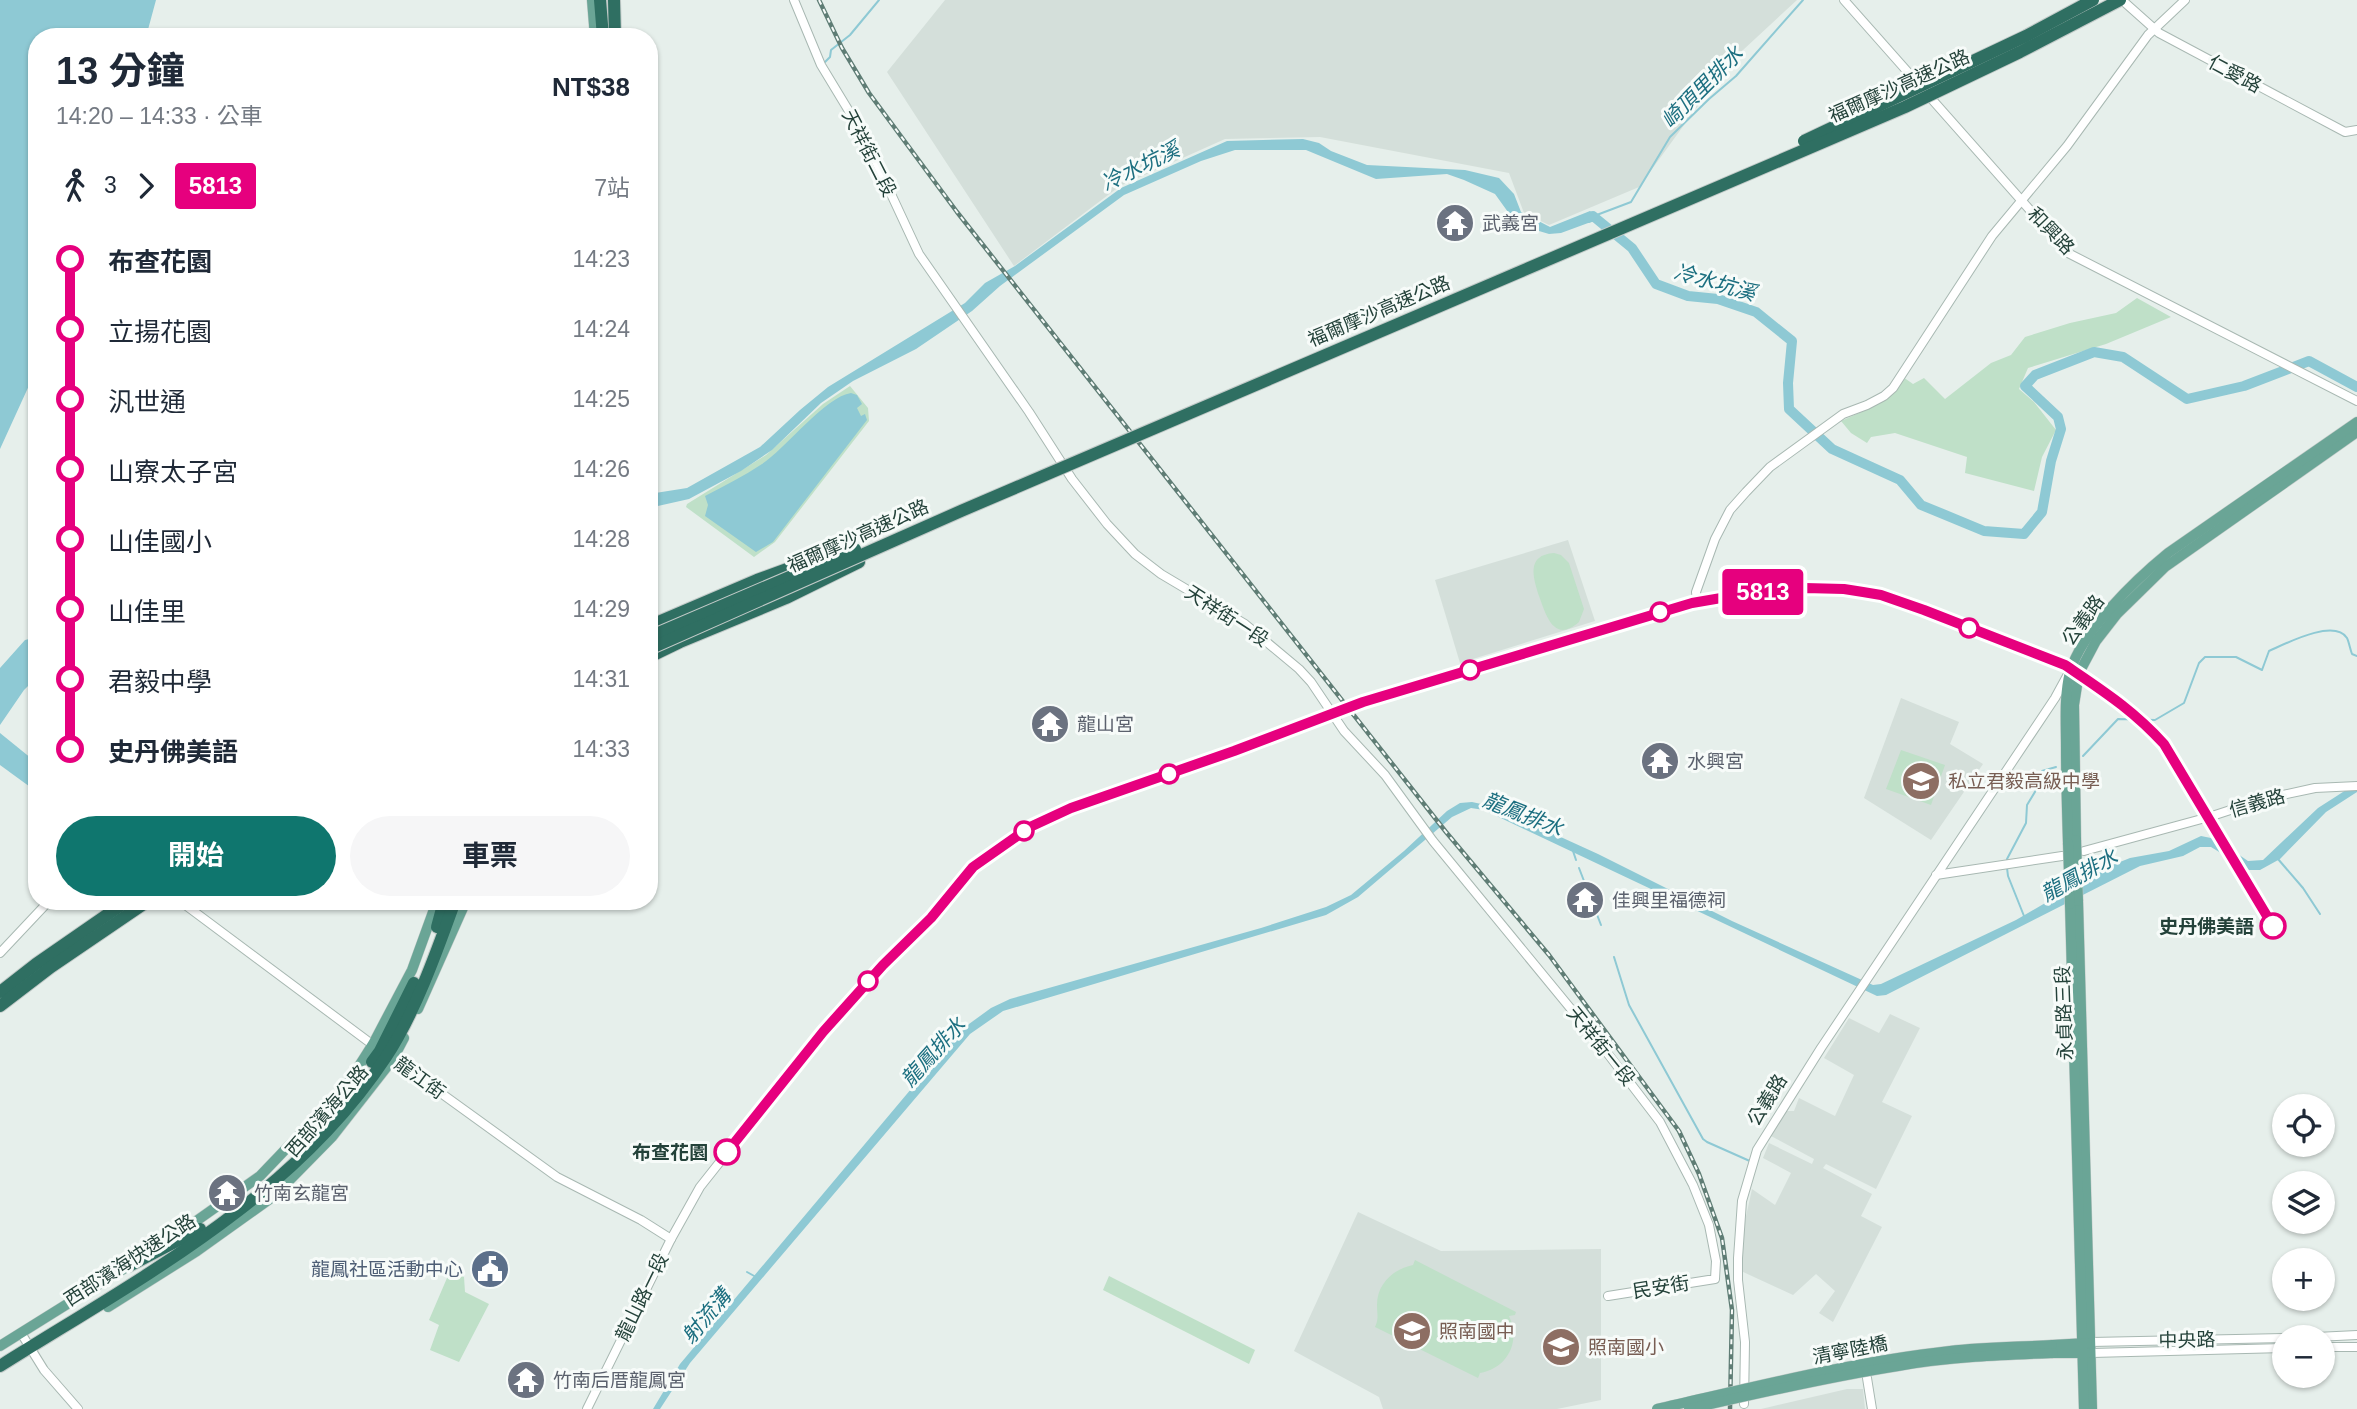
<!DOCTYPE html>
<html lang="zh-TW">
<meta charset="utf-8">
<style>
:root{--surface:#fff;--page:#f6f6f7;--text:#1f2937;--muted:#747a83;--accent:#0f766e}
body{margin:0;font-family:Arial,"Noto Sans TC",sans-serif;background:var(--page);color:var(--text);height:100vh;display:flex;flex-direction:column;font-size:26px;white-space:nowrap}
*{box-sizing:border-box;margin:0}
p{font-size:23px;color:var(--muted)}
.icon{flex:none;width:38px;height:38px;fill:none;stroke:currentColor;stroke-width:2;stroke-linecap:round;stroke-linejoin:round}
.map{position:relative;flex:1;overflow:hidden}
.drawer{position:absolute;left:28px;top:28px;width:630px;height:882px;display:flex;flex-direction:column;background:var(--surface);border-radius:28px;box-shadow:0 2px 5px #0004}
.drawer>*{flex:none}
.badge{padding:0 14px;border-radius:5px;font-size:24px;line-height:46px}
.tools{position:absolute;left:2272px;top:1094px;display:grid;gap:14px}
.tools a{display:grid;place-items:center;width:63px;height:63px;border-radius:50%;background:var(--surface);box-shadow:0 2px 5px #0004;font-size:35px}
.map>.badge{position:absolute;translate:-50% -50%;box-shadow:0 0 0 4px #fff}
.legs{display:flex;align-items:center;gap:10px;height:77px;padding:0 28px;font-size:23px}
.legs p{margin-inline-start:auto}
.overview{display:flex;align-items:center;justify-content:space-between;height:119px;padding:0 28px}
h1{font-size:38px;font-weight:700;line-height:52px}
.cta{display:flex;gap:14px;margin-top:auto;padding:14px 28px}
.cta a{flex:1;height:80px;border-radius:42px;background:var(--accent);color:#fff;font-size:28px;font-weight:700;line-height:80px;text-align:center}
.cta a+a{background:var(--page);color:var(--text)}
ul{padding:0 28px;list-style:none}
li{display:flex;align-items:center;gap:24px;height:70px;font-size:26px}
li i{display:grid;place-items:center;width:10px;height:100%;margin:0 9px;background:currentColor}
li i::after{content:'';width:18px;height:18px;margin:-9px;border:5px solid;border-radius:50%;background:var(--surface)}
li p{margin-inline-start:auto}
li:first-child i{background:linear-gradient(#0000 50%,currentColor 0)}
li:last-child i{background:linear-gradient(currentColor 50%,#0000 0)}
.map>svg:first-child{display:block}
.built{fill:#d4dfda}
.green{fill:#bfe0c8}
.water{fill:#8ec9d4}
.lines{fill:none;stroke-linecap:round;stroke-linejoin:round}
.stream{stroke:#8ec9d4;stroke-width:2}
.river{stroke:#8ec9d4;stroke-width:10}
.minor-casing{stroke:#a8b8b2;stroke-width:10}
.major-casing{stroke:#c2cac8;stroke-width:11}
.highway-casing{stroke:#c2cac8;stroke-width:14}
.minor{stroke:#fff;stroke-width:8}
.major{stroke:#6aa596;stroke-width:10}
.highway{stroke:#2f6f62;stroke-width:12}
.rail-casing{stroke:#5f7d75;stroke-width:4.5}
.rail{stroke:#f7fbf9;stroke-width:2;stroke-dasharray:5;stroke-linecap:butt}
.minor-bridge-casing{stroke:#a8b8b2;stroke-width:10;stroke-linecap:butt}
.major-bridge-casing{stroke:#c2cac8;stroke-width:11;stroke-linecap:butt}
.highway-bridge-casing{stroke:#c2cac8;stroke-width:14;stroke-linecap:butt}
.minor-bridge{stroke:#fff;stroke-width:8}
.major-bridge{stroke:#6aa596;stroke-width:10}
.highway-bridge{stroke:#2f6f62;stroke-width:12}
.line-1-casing{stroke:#fff;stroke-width:16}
.line-1{stroke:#e6007e;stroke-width:10}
.stop-1-dot{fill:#fff;stroke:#e6007e;stroke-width:3.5}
.labels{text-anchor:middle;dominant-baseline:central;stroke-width:6;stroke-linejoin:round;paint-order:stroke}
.street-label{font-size:19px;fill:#24423a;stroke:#f7fbf9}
.worship-label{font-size:19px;fill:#5b616d;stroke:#f7fbf9;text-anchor:start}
.education-label{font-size:19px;fill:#785e54;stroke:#f7fbf9;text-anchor:start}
.stop-label{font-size:19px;font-weight:bold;fill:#24423a;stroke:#f7fbf9;text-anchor:end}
.service-label{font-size:19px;fill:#4e5e75;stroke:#f7fbf9;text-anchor:end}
.water-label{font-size:21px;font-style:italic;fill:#1c6f80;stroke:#f7fbf9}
</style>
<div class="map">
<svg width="2357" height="1409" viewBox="0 0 2357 1409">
<rect width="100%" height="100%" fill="#e6efeb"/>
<g class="built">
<path d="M945 0H1797L1729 63 1639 187 1549 225 1524 213 1509 173 1320 137 1225 139 1120 186 1014 266 887 72Z"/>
<path d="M1568 540 1595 621 1460 663 1435 580Z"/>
<path d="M1901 698 1959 722 1950 744 1983 764 1931 840 1864 798Z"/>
<path d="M1890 1014 1920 1028 1882 1102 1912 1116 1876 1189 1826 1164 1823 1168 1872 1194 1861 1216 1882 1227 1833 1322 1819 1313 1835 1291 1816 1274 1793 1295 1741 1271 1745 1221 1752 1189 1775 1205 1791 1173 1763 1158 1769 1143 1812 1164 1814 1159 1771 1136 1786 1111H1794L1799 1098 1835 1116 1854 1075 1824 1058 1849 1018 1879 1033Z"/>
<path d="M1358 1212 1441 1251 1601 1249V1400L1557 1409H1383L1379 1397 1294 1351Z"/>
<path d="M1847 1389H1863L1865 1409H1761Z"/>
</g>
<g class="green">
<path d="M2137 298 2171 317 2106 344 2028 368 2019 389 2034 402 2056 430 2042 457 2034 491 1965 473 1967 457 1895 433 1871 437 1867 443 1851 433 1841 421 1866 410 1885 398 1903 377 1913 384 1924 378 1945 399 1991 363 2011 355 2025 337 2070 323 2116 313Z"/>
<path d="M850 386 868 408 869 421 775 542 754 557 686 507 687 504 766 455 823 404Z"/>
<path d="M1554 553 1561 555 1569 563 1584 609 1579 622C1554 644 1546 615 1539 596 1533 577 1526 555 1554 553Z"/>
<path d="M1901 750 1945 765 1931 805 1886 789Z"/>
<path d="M1415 1260 1516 1312 1515 1315 1509 1316C1521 1341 1508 1368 1480 1373L1478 1378 1375 1327C1379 1318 1377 1315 1377 1305 1377 1284 1393 1269 1413 1265Z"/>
<path d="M450 1271 464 1277 465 1292 489 1304 459 1362 430 1350 439 1325 429 1320Z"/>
<path d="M1109 1276 1255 1350 1249 1364 1103 1290Z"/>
</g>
<g class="water">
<path d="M0 0H156L146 37H37V368L0 449Z"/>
<path d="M1303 139 1319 143 1331 151 1367 165 1465 170 1499 178 1514 194 1521 212 1550 227 1590 211 1599 219 1561 233 1549 234 1522 226 1513 219 1495 194 1464 180 1447 174 1376 179 1306 150H1235L1201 161 1124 195 1000 286 972 311 916 349 853 381 821 403 772 450 741 471 689 499 649 508V494L687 488 760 447 800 410 828 387 965 303 985 283 1015 266 1121 188 1227 141Z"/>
<path d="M851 393 857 395 862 404 857 408 861 416 865 414 867 420 773 542 756 552 705 516 708 505 705 496C724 486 744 476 762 464 785 449 826 396 851 393Z"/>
<path d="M37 637V677L24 690 0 725V668L25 640Z"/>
<path d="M0 733 37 763V792L0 765Z"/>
<path d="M2357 783V792L2326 812 2280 859 2260 870H2249L2211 847H2200L2183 856 2140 866 1886 995 1877 996 1484 810 1471 808 1452 817 1358 897 1326 915 1003 1011 970 1034 690 1363 660 1409H653L680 1364 948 1045 969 1024 991 1008 1010 999 1261 928 1326 907 1351 895 1404 851 1447 811 1460 803 1472 802 1495 807 1598 854 1732 921 1873 985 1881 984 2016 920 2105 868 2130 858 2169 851 2201 836 2216 839 2248 861 2263 860 2318 808Z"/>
</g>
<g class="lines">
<g class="stream">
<path d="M825 62 830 57 831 50 850 35 879 0"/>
<path d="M1594 216 1631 202 1670 137 1709 99 1736 76 1803 0"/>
<path d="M2083 756 2118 719 2155 720 2184 703 2199 663 2205 657H2236L2262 670 2269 651C2285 644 2334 618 2347 638 2349 642 2350 649 2352 654L2357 656"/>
<path d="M1573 851 1576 860"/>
<path d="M2007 859 2026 823 2027 805 2041 782 2042 771 2056 767"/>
<path d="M2278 859 2303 888 2320 914"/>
<path d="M1579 868 1601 925"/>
<path d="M2007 868 2008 876 2024 916"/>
<path d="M1614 957 1629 1005 1703 1139 1707 1142 1752 1162"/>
<path d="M747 1272 756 1277"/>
</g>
<path class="river" d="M1588 218 1593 216 1632 248 1656 284 1688 296 1718 299 1756 312 1792 341 1788 383 1789 409 1832 449 1900 480 1921 505 1984 531 2024 534 2042 512 2051 461 2061 429 2058 417 2025 386 2035 375 2094 352 2123 357 2187 399 2244 386 2309 361 2357 387"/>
<defs>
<g id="minor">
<path d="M794 0 821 65 864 136 919 254 1029 412 1072 479 1107 524 1135 554 1161 574 1245 624 1299 669 1311 682 1344 731 1385 775 1433 841 1608 1054 1660 1122 1693 1185 1709 1225 1716 1261 1715 1279 1608 1296"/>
<path d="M1844 0 2068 253 2357 401"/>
<path d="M2122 0 2159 33 2345 132 2357 130"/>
<path d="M1363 702 1697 601 1696 592 1715 539 1730 510 1746 492 1770 467 1843 414 1867 405 1884 396 1893 388 1992 236 2067 146 2148 35 2185 0"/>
<path d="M2084 851 2209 817 2264 799 2315 788 2357 786"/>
<path d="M1936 875 2062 856"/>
<path d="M180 901 377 1048"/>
<path d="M0 953 49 901"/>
<path d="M391 1057 557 1177 641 1220 671 1239"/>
<path d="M21 1333 44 1370 78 1409"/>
<path d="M2316 1337 2357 1335"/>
<path d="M2091 1342 2284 1338"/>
<path d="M2322 1347H2357"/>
<path d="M2092 1353 2284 1348"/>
<path d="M1867 1378 1872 1409"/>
<path d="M1744 1404 1745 1342 1738 1280V1258L1742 1201 1757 1150 1821 1048 2055 698 2067 676"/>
<path d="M587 1409 671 1239 700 1187 807 1052 883 965 931 918 973 867 1030 827 1071 809 1325 717"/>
</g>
<g id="major">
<path d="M592 0 595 37"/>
<path d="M2076 840 2074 705 2079 673 2096 641 2117 614 2165 567 2357 432"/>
<path d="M2068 843C2067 811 2066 779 2066 747 2066 722 2064 696 2070 672 2082 631 2135 580 2168 553L2357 422"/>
<path d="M2078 901 2092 1409"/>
<path d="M2070 904 2084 1409"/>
<path d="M418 1009 466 901"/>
<path d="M175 1236 260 1176 347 1085 373 1044 412 970 437 901"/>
<path d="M108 1307 197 1251 274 1196 332 1137 393 1059 404 1038"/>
<path d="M2052 1345 2087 1343"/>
<path d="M0 1346 133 1263"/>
<path d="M2053 1353H2087"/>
</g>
<g id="highway">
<path d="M600 0 603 37"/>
<path d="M614 0 615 37"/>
<path d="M649 626 757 580 820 557 836 556"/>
<path d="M649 657 680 642 786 598 859 562"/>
<path d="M437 927 444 901"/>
<path d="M0 992 36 964 127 901"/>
<path d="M0 1006 51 967 148 901"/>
<path d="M372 1062 380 1051 414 983"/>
<path d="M129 1266 200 1229"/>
<path d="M0 1366C140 1278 293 1198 386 1057 415 1013 437 951 455 901"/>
</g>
</defs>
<use href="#minor" class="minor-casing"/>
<use href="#major" class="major-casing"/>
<use href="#highway" class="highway-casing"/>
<use href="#minor" class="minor"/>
<use href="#major" class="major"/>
<use href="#highway" class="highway"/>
<defs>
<path id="rail" d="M819 0 842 48 869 93 957 212 1446 832 1549 955 1679 1131 1699 1174 1722 1238 1732 1310 1730 1409"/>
</defs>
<use href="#rail" class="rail-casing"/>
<use href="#rail" class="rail"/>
<defs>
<path id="minor-bridge" d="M1325 717 1363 702"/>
<g id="major-bridge">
<path d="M2076 840 2078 901"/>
<path d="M2068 843 2070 904"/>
<path d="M1657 1409C1754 1387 1851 1362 1950 1351 1984 1347 2018 1347 2052 1345"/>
<path d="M1689 1409C1758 1393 1828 1377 1898 1366 1949 1357 2001 1355 2053 1353"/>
</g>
<g id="highway-bridge">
<path d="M1804 141 2026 36 2093 0"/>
<path d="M649 637 855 549"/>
<path d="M649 649 961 511 1905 107 2020 52 2120 0"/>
</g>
</defs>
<use href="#minor-bridge" class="minor-bridge-casing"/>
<use href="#major-bridge" class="major-bridge-casing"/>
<use href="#highway-bridge" class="highway-bridge-casing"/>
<use href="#minor-bridge" class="minor-bridge"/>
<use href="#major-bridge" class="major-bridge"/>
<use href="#highway-bridge" class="highway-bridge"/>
</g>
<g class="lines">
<defs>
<path id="line-1" d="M727 1152 823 1032 883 965 931 918 973 867 1030 827 1071 808 1234 751 1363 702 1692 603 1727 597 1805 588 1844 589 1863 592 1881 595 1924 610 2065 665C2103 691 2132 709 2164 744L2273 926"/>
</defs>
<use href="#line-1" class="line-1-casing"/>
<use href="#line-1" class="line-1"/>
</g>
<defs>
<symbol id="temple-disc" viewBox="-11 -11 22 22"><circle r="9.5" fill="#6b7280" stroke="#f7fbf9"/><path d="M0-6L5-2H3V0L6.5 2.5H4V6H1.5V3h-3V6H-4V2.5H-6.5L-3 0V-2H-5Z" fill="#fff"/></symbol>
<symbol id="school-disc" viewBox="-11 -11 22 22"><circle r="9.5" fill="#8d6e63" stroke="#f7fbf9"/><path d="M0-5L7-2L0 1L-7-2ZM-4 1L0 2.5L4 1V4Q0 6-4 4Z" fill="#fff"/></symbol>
<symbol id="civic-disc" viewBox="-11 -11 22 22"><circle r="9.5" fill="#5c6f8a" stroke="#f7fbf9"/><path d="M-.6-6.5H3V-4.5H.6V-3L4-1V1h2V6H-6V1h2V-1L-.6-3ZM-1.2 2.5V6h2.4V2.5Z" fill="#fff"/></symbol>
</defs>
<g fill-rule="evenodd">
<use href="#temple-disc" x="1433" y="201" width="44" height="44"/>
<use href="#temple-disc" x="1028" y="702" width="44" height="44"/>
<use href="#temple-disc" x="1638" y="739" width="44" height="44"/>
<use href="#school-disc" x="1899" y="759" width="44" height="44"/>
<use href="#temple-disc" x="1563" y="878" width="44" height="44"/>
<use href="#temple-disc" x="205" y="1171" width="44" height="44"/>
<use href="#civic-disc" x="468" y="1247" width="44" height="44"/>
<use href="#school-disc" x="1390" y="1309" width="44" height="44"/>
<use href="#school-disc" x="1539" y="1325" width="44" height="44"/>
<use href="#temple-disc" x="504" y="1358" width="44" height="44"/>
</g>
<g class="stop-1-dot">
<circle cx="1660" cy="612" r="9"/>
<circle cx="1969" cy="628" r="9"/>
<circle cx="1470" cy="670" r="9"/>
<circle cx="1169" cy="774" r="9"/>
<circle cx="1024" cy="831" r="9"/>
<circle cx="2273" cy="926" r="12"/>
<circle cx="868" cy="981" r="9"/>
<circle cx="727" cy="1152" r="12"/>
</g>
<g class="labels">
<g class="street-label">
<text transform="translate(2235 74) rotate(28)">仁愛路</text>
<text transform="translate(1899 86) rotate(-24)">福爾摩沙高速公路</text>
<text transform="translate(869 153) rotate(63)">天祥街二段</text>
<text transform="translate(2051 231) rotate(46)">和興路</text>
<text transform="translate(1379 311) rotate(-23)">福爾摩沙高速公路</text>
<text transform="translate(858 536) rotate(-24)">福爾摩沙高速公路</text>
<text transform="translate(1227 616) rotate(33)">天祥街一段</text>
<text transform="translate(2083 620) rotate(-54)">公義路</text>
<text transform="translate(2257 803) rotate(-16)">信義路</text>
<text transform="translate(2064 1013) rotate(-92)">永貞路三段</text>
<text transform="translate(1601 1046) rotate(51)">天祥街一段</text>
<text transform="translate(420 1078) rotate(36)">龍江街</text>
<text transform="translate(1767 1100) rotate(-58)">公義路</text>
<text transform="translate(327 1111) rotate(-49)">西部濱海公路</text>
<text transform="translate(130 1260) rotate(-33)">西部濱海快速公路</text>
<text transform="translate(1661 1287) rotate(-9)">民安街</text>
<text transform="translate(642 1297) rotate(-64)">龍山路一段</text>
<text transform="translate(2187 1340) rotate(-1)">中央路</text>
<text transform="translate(1850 1350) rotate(-11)">清寧陸橋</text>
</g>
<g class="worship-label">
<text x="1482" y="223">武義宮</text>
<text x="1077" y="724">龍山宮</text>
<text x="1687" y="761">水興宮</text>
<text x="1612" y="900">佳興里福德祠</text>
<text x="254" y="1193">竹南玄龍宮</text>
<text x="553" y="1380">竹南后厝龍鳳宮</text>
</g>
<g class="education-label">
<text x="1948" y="781">私立君毅高級中學</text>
<text x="1439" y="1331">照南國中</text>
<text x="1588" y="1347">照南國小</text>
</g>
<g class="stop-label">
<text x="2254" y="926">史丹佛美語</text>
<text x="708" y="1152">布查花園</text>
</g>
<g class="service-label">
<text x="463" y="1269">龍鳳社區活動中心</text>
</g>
<g class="water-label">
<text transform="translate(1702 87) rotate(-45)">崎頂里排水</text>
<text transform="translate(1140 166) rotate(-26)">冷水坑溪</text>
<text transform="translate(1715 282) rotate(16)">冷水坑溪</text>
<text transform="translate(1523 814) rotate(22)">龍鳳排水</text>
<text transform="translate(2079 875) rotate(-29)">龍鳳排水</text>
<text transform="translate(933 1052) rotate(-48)">龍鳳排水</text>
<text transform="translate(706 1316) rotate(-50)">射流溝</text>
</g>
</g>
</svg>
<div class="tools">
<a><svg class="icon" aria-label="locate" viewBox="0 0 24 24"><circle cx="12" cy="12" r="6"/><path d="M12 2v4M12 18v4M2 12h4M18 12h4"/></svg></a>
<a><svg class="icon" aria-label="layers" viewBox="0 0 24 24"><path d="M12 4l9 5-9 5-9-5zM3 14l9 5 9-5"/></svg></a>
<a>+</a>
<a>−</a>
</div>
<b class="badge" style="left:1763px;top:592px;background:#e6007e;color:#fff">5813</b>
<section class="drawer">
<div class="overview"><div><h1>13 分鐘</h1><p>14:20 – 14:33 · 公車</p></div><b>NT$38</b></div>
<div class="legs"><svg class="icon" aria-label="walk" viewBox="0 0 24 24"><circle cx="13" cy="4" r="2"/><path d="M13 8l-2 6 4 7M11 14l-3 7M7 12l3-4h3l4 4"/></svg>3<svg class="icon" aria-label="forward" viewBox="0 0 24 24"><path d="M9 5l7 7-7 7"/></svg><b class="badge" style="background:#e6007e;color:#fff">5813</b><p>7站</p></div>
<ul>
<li><i style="color:#e6007e"></i><b>布查花園</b><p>14:23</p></li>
<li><i style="color:#e6007e"></i><span>立揚花園</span><p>14:24</p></li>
<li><i style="color:#e6007e"></i><span>汎世通</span><p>14:25</p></li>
<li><i style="color:#e6007e"></i><span>山寮太子宮</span><p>14:26</p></li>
<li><i style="color:#e6007e"></i><span>山佳國小</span><p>14:28</p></li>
<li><i style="color:#e6007e"></i><span>山佳里</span><p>14:29</p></li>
<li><i style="color:#e6007e"></i><span>君毅中學</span><p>14:31</p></li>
<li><i style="color:#e6007e"></i><b>史丹佛美語</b><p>14:33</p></li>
</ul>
<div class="cta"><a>開始</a><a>車票</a></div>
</section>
</div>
